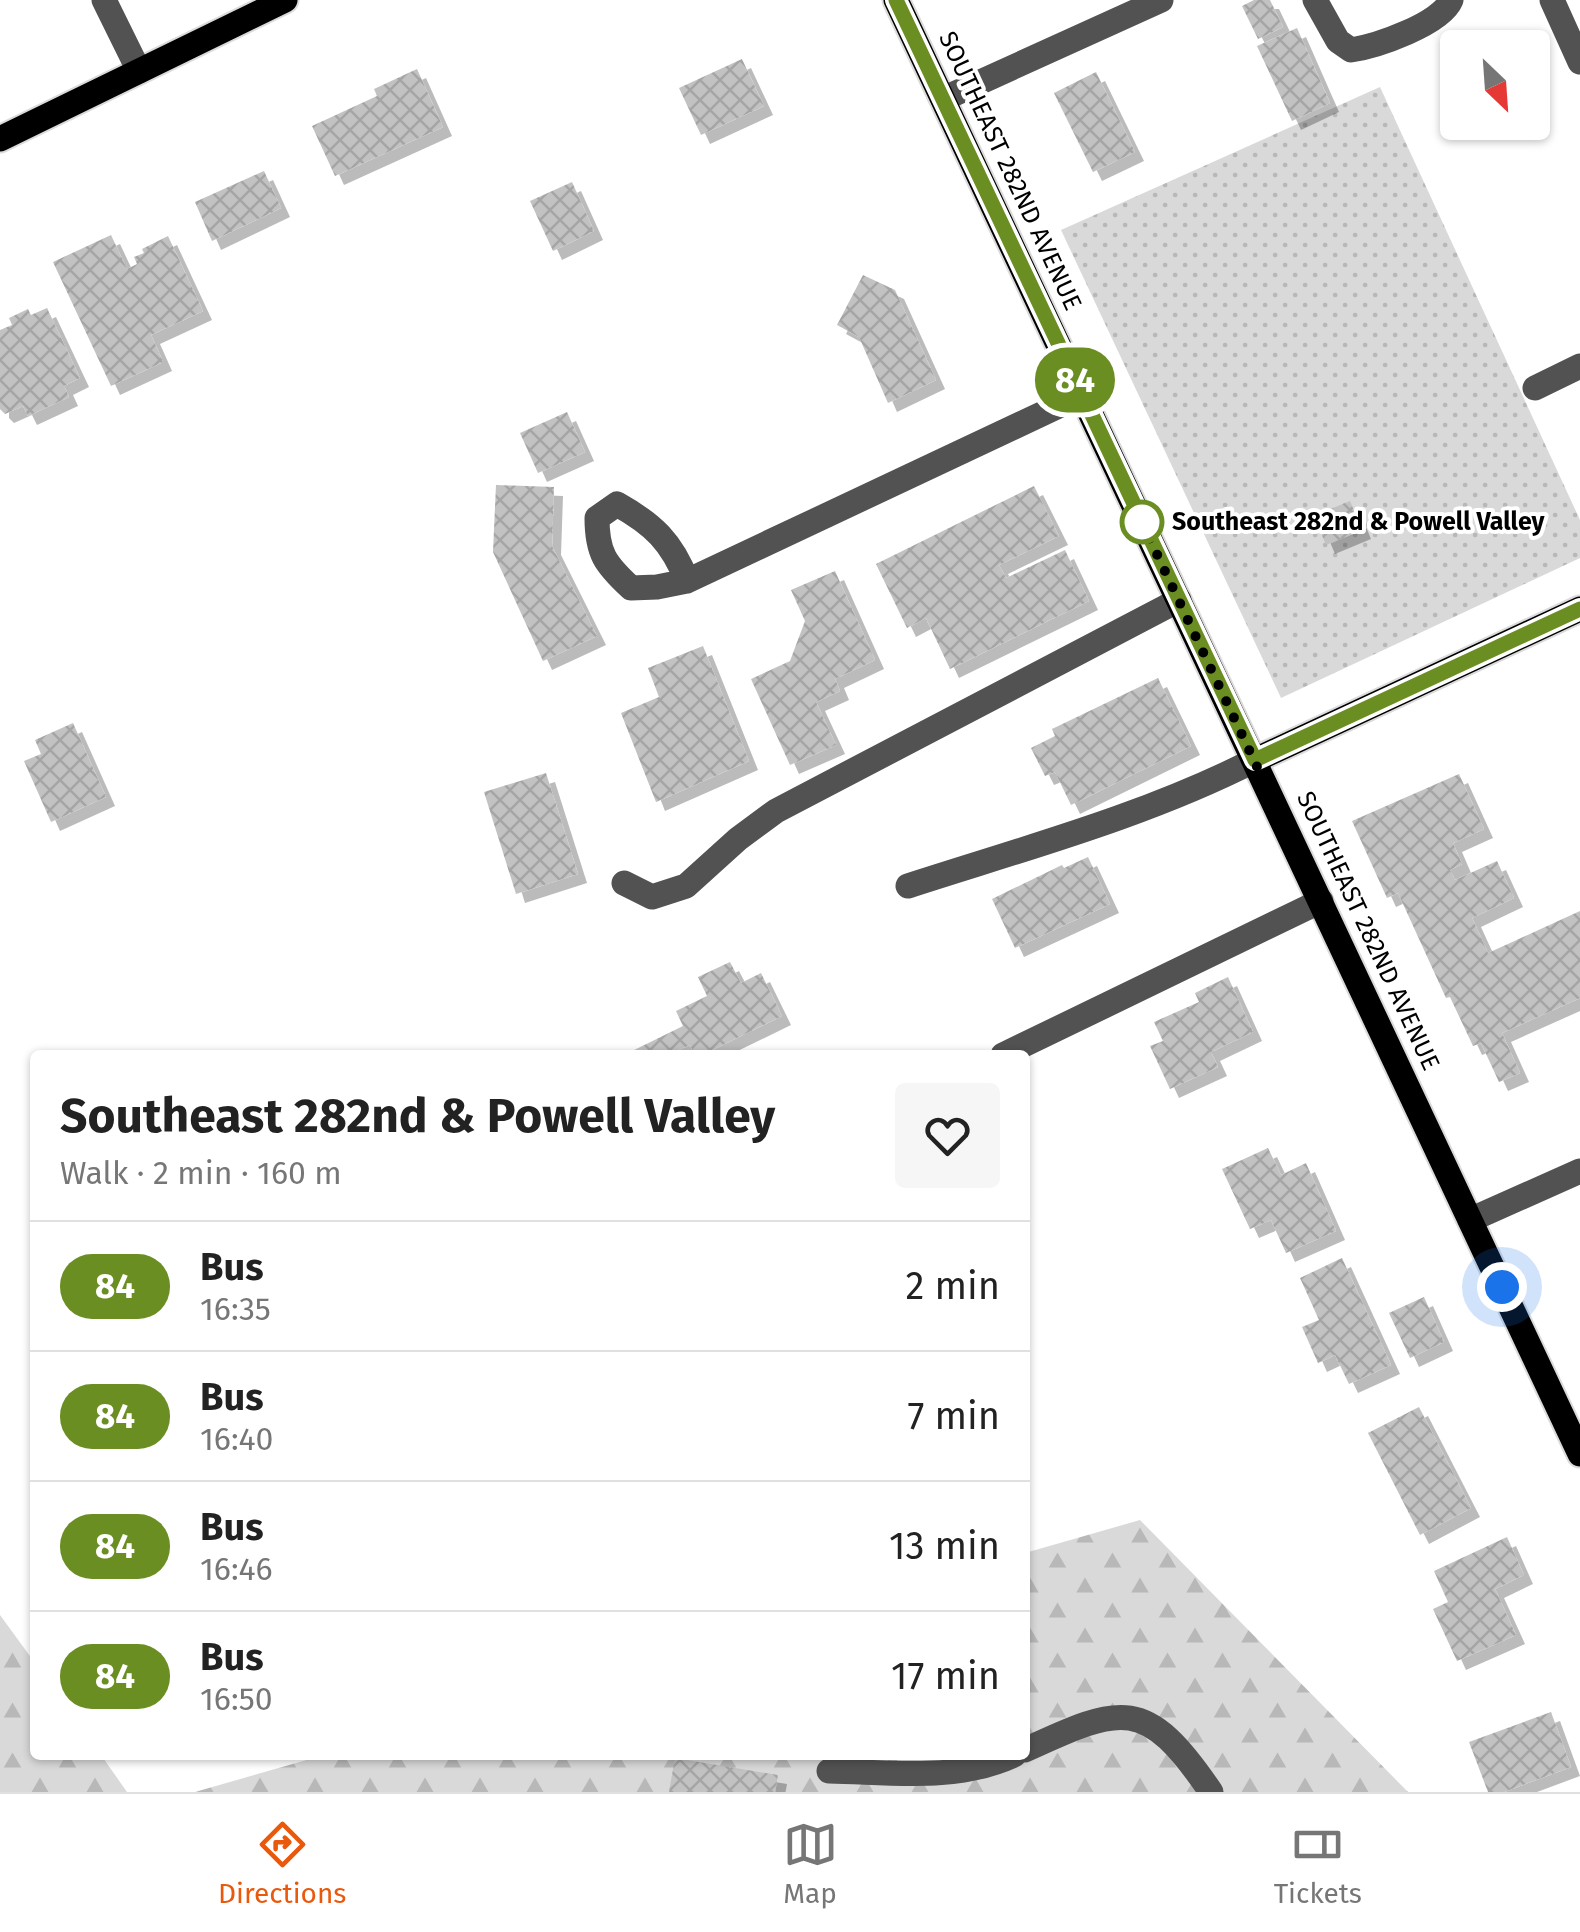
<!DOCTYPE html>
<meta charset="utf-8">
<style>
:root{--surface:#fff;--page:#f6f6f6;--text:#222;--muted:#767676;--line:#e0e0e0;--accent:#ea580c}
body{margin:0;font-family:"Fira Sans",sans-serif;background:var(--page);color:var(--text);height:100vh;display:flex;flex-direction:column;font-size:38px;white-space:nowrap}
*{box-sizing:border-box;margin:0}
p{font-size:32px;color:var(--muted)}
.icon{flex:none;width:55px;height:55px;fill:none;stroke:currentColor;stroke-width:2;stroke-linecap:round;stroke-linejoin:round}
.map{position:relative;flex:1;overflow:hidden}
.panel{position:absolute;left:30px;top:1050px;width:1000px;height:710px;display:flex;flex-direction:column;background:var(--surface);border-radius:10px;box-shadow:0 2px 8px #0004}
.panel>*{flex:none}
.badge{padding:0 20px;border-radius:32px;font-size:35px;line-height:65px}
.needle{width:65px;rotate:155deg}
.fabs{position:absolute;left:1440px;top:30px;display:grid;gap:20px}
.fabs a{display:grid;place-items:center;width:110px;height:110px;border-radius:10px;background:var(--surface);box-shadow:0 2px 8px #0004;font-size:50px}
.you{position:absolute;width:50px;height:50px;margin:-25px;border:8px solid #fff;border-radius:50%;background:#1a73e8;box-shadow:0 0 0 15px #1a73e833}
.map>.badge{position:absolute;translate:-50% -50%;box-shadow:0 0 0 5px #fff}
.round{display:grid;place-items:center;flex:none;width:105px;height:105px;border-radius:10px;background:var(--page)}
.summary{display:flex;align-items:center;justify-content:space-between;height:170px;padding:0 30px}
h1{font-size:48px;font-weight:700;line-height:75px}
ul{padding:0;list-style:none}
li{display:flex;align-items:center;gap:30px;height:130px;padding:0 30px;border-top:2px solid var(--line)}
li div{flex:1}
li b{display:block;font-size:38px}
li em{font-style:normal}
li .badge{min-width:110px;font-weight:700;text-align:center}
.tab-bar{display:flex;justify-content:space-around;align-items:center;height:140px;border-top:2px solid var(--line);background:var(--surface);font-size:28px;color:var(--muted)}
.tab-bar a{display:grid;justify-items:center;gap:5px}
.tab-bar .current{color:var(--accent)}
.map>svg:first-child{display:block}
.grass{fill:url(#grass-dots)}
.forest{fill:url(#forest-firs)}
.building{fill:url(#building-cross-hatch);filter:url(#shadow)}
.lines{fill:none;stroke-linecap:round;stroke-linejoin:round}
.major-casing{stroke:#dbdbdb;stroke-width:29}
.minor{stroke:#525252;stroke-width:25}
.major{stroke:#000;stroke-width:25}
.line-casing{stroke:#fff;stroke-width:22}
.line{stroke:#6b8e23;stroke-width:15}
.walk{stroke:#000;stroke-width:10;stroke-dasharray:0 18}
.stop-dot{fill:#fff;stroke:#6b8e23;stroke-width:5}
.labels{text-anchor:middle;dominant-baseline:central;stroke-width:8;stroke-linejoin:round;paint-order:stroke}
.street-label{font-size:25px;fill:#000;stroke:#fff}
.stop-label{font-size:25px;font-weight:bold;fill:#000;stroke:#fff;text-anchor:start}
</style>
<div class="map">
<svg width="1580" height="1792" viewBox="0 0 1580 1792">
<defs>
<pattern id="grass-dots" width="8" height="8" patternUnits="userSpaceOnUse" patternTransform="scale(2.5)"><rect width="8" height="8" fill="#d9d9d9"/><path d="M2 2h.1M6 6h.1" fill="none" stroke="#b8b8b8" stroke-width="1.8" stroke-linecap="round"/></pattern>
<pattern id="forest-firs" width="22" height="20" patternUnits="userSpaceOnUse" patternTransform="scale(2.5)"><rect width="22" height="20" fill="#d9d9d9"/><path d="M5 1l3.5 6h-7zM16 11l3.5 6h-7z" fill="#b8b8b8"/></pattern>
<pattern id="building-cross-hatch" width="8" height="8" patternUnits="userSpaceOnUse" patternTransform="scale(2.5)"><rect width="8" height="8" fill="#c2c2c2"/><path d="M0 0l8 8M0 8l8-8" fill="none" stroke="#a5a5a5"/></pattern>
<filter id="shadow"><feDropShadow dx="9" dy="9" stdDeviation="0" flood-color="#0004"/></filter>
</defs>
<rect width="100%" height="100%" fill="#fff"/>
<path class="grass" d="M1380 87 1580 520V558L1281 698 1061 230Z"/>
<g class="forest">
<path d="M1140 1520 1408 1792H195L324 1755H1025V1553Z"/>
<path d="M0 1615 35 1663V1755H101L127 1792H0Z"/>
</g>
<g class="building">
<path d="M1254 0H1270L1283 27 1258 39 1242 6Z"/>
<path d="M1297 28 1330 103 1292 121 1257 46Z"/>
<path d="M742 59 764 106 701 135 679 88Z"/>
<path d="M417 69 443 127 335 176 312 126 377 96 374 89Z"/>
<path d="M1096 72 1135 152 1093 172 1054 93Z"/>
<path d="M264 171 281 208 212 241 195 202Z"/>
<path d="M572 182 594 231 553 251 530 201Z"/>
<path d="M111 235 127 269 137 264 134 257 144 253 142 249 168 236 203 311 151 335 163 362 111 386 53 262Z"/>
<path d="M863 275 895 290 936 380 888 403 859 337 837 325Z"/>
<path d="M47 308 80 378 64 386 69 397 28 416 23 406 5 414 0 409V330L12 325 9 318 28 309 31 315Z"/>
<path d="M567 412 585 452 538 473 520 433Z"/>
<path d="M496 485 554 487 552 546 597 636 543 661 493 552Z"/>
<path d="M1034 486 1059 536 999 565 1006 578 1065 550 1089 601 950 669 926 618 907 628 876 564Z"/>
<path d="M1350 501 1362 530 1326 545 1314 516Z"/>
<path d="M835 571 875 660 835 679 840 691 816 702 836 745 790 765 751 679 790 661 805 621 791 590Z"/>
<path d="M703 646 749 761 656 802 621 713 659 697 648 668Z"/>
<path d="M1158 678 1191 746 1071 805 1055 772 1045 776 1031 748 1055 736 1052 729Z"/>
<path d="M73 723 106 797 51 822 24 761 41 754 35 740Z"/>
<path d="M546 773 578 874 516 894 484 792Z"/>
<path d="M1459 774 1484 829 1453 843 1462 864 1450 870 1455 880 1497 861 1514 898 1472 918 1488 953 1580 911V998L1502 1033 1520 1073 1499 1082 1481 1043 1473 1046 1450 997 1446 998 1398 893 1387 898 1352 821Z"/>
<path d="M1088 857 1110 904 1015 948 992 899 1062 865 1064 868Z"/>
<path d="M730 962 741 983 761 973 782 1016 702 1055H695L690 1045 676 1051 678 1055H624L683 1026 676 1011 707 996 698 977Z"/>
<path d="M1228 977 1253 1032 1211 1052 1218 1067 1170 1089 1150 1046 1163 1041 1154 1022 1199 1002 1195 993Z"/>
<path d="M1268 1148 1281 1175 1306 1163 1336 1231 1286 1253 1271 1220 1250 1229 1222 1169Z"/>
<path d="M1342 1258 1391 1365 1349 1384 1335 1355 1318 1363 1302 1327 1319 1320 1300 1278Z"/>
<path d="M1424 1297 1444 1342 1410 1358 1389 1313Z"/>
<path d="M1419 1407 1471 1508 1420 1535 1368 1433Z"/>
<path d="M1507 1537 1524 1575 1495 1589 1516 1635 1457 1661 1433 1609 1448 1602 1434 1571Z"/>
<path d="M1551 1712 1571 1767 1504 1792H1488L1469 1742Z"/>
<path d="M675 1758 778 1775 775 1792H669Z"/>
</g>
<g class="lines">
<defs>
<g id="major">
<path d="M896 0 1580 1454"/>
<path d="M0 139 285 0"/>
<path d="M1255 760 1580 609"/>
</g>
</defs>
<use href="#major" class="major-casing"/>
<g class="minor">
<path d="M104 0 139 71"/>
<path d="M1315 0 1338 41 1351 50C1377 46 1441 24 1451 0"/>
<path d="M1552 0 1580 62"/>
<path d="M943 99 1161 0"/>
<path d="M1535 388 1580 366"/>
<path d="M687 581C672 542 653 524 617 504L597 518C597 553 605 564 631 588L657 587 687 581 1082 395"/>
<path d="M624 883 652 897 686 886 738 839 776 811 1179 600"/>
<path d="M908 886C1025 848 1145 816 1255 760"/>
<path d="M1003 1055 1321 901"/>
<path d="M1470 1220 1580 1171"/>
<path d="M1025 1750C1122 1705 1146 1696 1211 1792"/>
<path d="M829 1771C891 1772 956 1782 1014 1755"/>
</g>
<use href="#major" class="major"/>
</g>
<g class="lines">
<defs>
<path id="line" d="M896 0 1255 760 1580 609"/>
</defs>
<use href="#line" class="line-casing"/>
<use href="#line" class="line"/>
<path class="walk" d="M1142 522 1138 514 1502 1287"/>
</g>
<circle class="stop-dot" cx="1142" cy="522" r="20"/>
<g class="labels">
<g class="street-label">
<text transform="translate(1010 171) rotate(65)">SOUTHEAST 282ND AVENUE</text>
<text transform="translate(1368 931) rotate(65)">SOUTHEAST 282ND AVENUE</text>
</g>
<g class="stop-label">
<text x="1172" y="522">Southeast 282nd &amp; Powell Valley</text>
</g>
</g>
</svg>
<div class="fabs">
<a><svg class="needle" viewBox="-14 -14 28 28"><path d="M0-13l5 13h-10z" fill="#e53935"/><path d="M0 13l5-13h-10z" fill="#767676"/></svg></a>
</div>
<div class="you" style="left:1502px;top:1287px"></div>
<b class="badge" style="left:1075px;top:380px;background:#6b8e23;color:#fff">84</b>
<section class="panel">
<div class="summary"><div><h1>Southeast 282nd &amp; Powell Valley</h1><p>Walk · 2 min · 160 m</p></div><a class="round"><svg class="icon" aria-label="heart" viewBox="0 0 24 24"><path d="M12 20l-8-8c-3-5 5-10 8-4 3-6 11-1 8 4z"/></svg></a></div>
<ul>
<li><span class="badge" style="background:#6b8e23;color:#fff">84</span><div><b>Bus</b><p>16:35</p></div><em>2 min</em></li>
<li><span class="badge" style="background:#6b8e23;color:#fff">84</span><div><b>Bus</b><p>16:40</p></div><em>7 min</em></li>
<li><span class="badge" style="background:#6b8e23;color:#fff">84</span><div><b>Bus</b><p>16:46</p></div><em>13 min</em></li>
<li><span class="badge" style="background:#6b8e23;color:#fff">84</span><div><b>Bus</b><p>16:50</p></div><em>17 min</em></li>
</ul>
</section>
</div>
<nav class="tab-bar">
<a class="current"><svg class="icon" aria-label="directions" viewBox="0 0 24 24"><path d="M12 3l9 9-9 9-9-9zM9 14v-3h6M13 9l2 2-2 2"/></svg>Directions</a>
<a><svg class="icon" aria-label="map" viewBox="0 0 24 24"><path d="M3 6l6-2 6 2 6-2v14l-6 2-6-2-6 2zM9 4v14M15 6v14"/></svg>Map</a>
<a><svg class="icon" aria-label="tickets" viewBox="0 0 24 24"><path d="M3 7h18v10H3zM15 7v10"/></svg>Tickets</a>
</nav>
